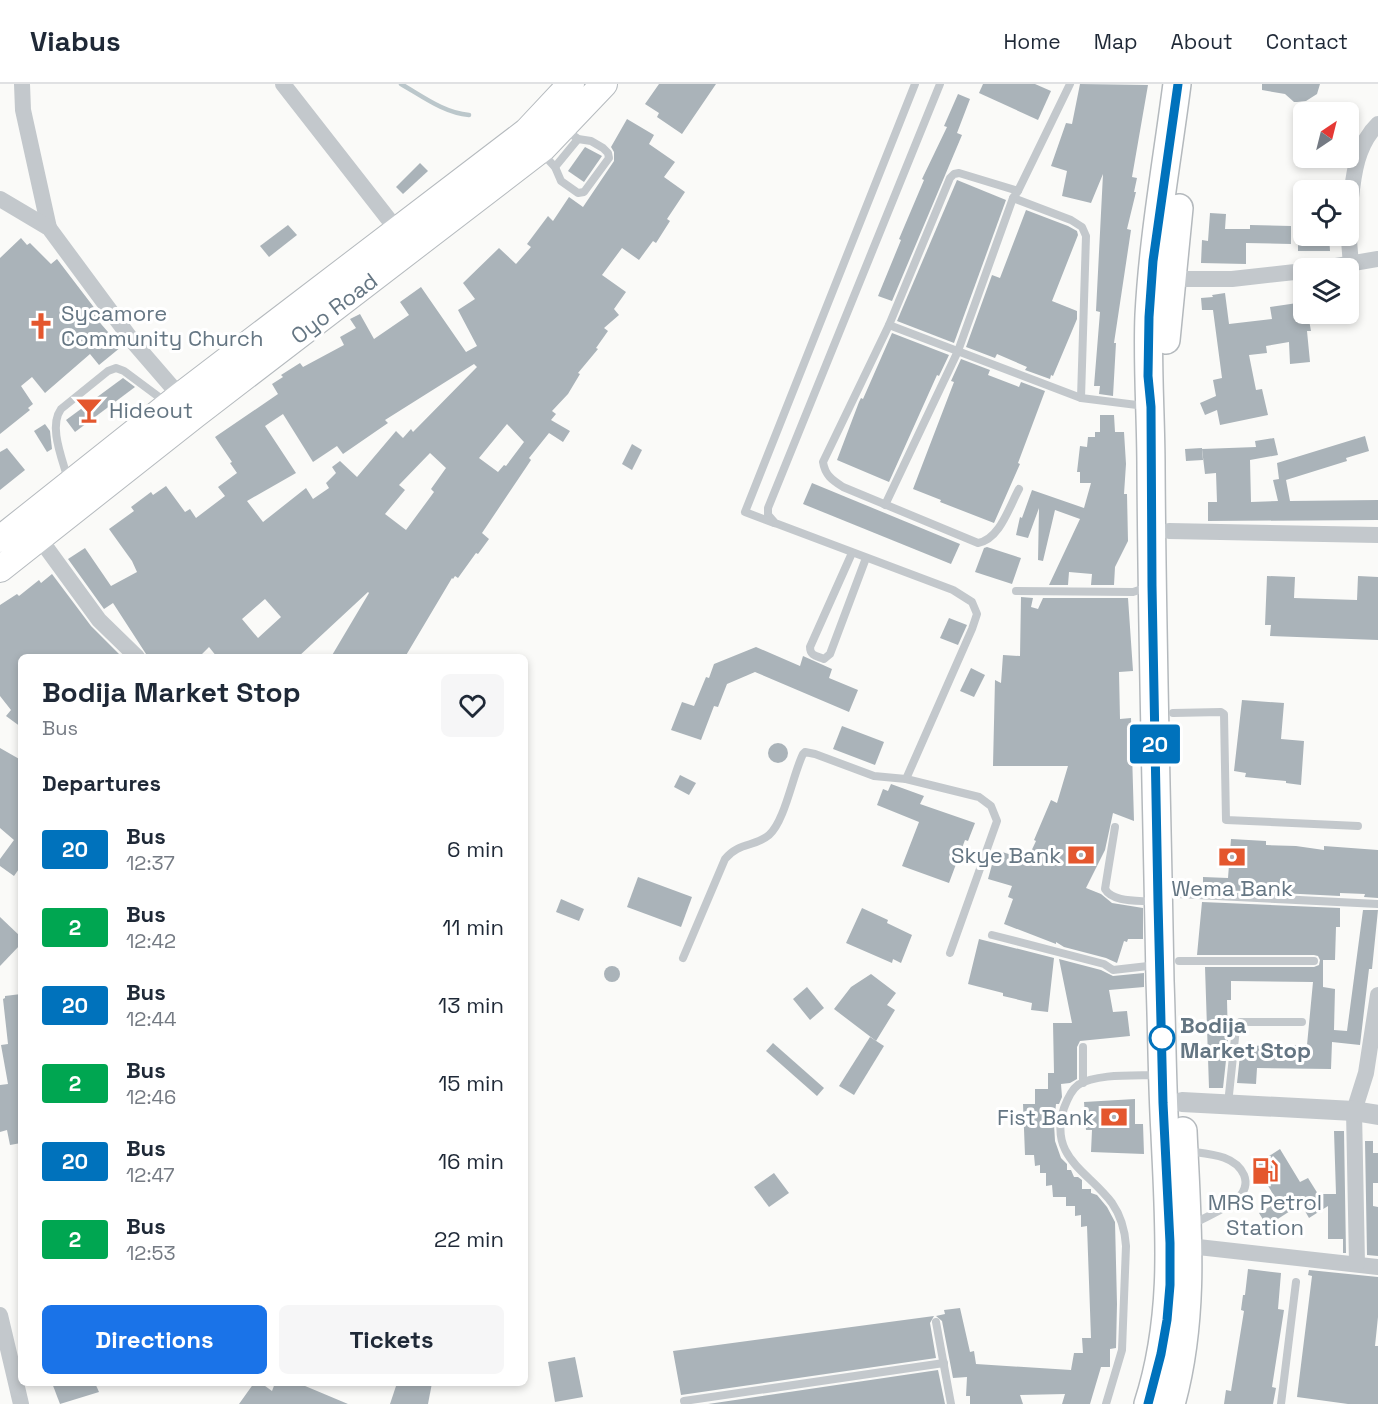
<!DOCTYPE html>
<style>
:root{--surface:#fff;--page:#f6f6f7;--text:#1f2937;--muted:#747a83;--line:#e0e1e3;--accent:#1a73e8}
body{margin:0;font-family:"Space Grotesk",sans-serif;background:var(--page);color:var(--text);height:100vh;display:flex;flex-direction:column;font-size:22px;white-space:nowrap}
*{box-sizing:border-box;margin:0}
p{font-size:20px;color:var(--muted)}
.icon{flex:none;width:33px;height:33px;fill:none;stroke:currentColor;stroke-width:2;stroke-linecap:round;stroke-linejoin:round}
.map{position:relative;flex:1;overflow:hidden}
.sheet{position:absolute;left:18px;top:570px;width:510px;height:732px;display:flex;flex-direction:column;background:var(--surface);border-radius:9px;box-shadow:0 3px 9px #0003}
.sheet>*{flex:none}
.badge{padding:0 12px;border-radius:4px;font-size:21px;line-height:39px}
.needle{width:39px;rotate:35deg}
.fabs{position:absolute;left:1293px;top:18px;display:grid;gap:12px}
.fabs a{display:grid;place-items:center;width:66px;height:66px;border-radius:9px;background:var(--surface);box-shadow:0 3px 9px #0003;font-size:30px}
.map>.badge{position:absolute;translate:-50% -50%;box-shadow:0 0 0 3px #fff}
h2{padding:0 24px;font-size:22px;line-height:54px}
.round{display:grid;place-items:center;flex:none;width:63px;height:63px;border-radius:9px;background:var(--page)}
.headline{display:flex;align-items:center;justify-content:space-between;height:102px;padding:0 24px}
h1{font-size:28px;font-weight:800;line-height:45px}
.action{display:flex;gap:12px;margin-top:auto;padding:12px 24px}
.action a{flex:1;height:69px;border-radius:9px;background:var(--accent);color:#fff;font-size:24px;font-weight:800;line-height:69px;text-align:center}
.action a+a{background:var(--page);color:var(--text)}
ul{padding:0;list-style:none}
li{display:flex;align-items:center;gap:18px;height:78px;padding:0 24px}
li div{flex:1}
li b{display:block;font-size:22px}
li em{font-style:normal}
li .badge{min-width:66px;font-weight:700;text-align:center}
header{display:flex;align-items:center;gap:36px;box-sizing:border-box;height:84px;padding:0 30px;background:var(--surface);border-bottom:2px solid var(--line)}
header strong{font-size:28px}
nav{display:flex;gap:33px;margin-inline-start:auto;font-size:21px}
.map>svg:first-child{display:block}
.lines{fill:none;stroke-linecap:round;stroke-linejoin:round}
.stream{stroke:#bbc7cb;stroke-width:4.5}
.building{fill:#aab3b9;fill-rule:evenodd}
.primary-casing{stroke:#b5babe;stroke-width:28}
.trunk-casing{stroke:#b4b9bd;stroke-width:30}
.service{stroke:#c3c8cc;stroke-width:8}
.minor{stroke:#c3c8cc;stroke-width:16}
.tertiary{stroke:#c3c8cc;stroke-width:20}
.primary{stroke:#fff;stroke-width:26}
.trunk{stroke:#fff;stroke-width:27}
.line-casing{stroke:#fff;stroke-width:14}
.line{stroke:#0072bc;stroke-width:9}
.stop-dot{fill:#fff;stroke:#0072bc;stroke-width:3}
.labels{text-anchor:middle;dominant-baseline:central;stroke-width:6;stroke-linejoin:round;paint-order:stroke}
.street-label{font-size:22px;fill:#657683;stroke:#fff}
.poi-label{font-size:22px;fill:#657683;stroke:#fff;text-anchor:start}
.stop-label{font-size:22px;font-weight:bold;fill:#657683;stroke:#fff;text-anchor:start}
</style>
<header>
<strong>Viabus</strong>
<nav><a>Home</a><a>Map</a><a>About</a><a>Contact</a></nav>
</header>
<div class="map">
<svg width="1378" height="1320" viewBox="0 0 1378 1320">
<rect width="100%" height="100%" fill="#fafaf8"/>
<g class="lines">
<path class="stream" d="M401 0C422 12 444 29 469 31"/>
</g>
<g class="building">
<path d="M659 0H716L682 50 657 33 659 29 645 20Z"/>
<path d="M983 0H1035L1051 7 1038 36 979 9Z"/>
<path d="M1080 0 1148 1 1132 93 1137 94 1134 108H1136L1127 145 1131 146 1114 259H1116L1113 312 1099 310 1100 302H1094L1100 228 1096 227 1103 90 1091 119 1062 112 1067 87 1051 82 1066 39 1072 40Z"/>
<path d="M1262 0H1320L1317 10 1306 17 1297 18H1294L1285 10 1262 6Z"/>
<path d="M958 10 970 15 957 49 962 51 892 217 878 212 901 156 899 155 924 96 922 95 947 43 944 42Z"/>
<path d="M627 35 654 51 649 60 675 78 664 93 685 108 667 135 670 137 656 159 653 157 639 176 622 164 602 191 626 208 614 225 619 231 604 244 608 247 596 264 598 265 578 289 580 290 568 310 552 327 556 330 551 336 570 347 563 358 549 349 529 374 531 376 525 385 482 449 489 455 478 470 476 469 458 494 455 492 453 495 452 494 405 573H331L369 509 368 508 298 573H217L209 563 199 573H148L113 519 104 525 68 475 85 464 111 502 137 488 132 477 109 445 134 427 131 423 151 408 153 411 166 402 185 428 190 425 196 434 225 412 218 403 237 389 230 379 232 378 215 353 278 310 272 300 283 293 281 291 300 279 303 283 344 261 340 253 356 244 350 235 360 230 374 255 409 231 400 218 421 203 466 268 477 262 458 226 475 215 463 199 499 164 516 180 531 163 527 160 548 132 553 137 569 113 583 123 614 77V68L611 63ZM474 280 477 283 413 348 411 345 403 354 396 347 357 393 340 377 332 383 336 389 326 399 329 404 313 415 306 404 263 438 247 417 296 389 265 342 283 330 313 378 337 362 343 370 388 339 385 336ZM507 340 524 358 506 382 504 381 498 388 479 374ZM430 369 446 384 431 405 434 408 406 446 385 430 405 406 399 401ZM265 515 281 533 258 554 242 535Z"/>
<path d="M585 63 602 72 584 98 568 87Z"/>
<path d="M420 79 428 87 403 110 396 103Z"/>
<path d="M957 96 1006 116 954 259 897 237Z"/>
<path d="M1026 126 1068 142 1077 147 1078 151 1052 217 1077 227V235L1053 292 1051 291 1050 295 1025 286 1027 283 997 270 995 274 966 263 992 191 1000 194Z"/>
<path d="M1210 129 1226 130 1225 145H1250V141L1291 142V160L1246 159V180L1201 179 1202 156 1208 157Z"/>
<path d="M288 141 297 151 269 173 260 162Z"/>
<path d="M1298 152H1329L1330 167H1298Z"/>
<path d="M21 154 27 161 30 159 51 180 57 175 99 230 95 233 121 263 99 281 90 270 45 309 32 293 21 302 33 320 28 324 30 326 0 350V174Z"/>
<path d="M1225 209 1229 240 1272 235 1270 223 1304 218V230H1308L1311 247H1307L1310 278 1290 280 1289 258 1266 262 1267 269 1249 271 1256 306 1262 305 1268 331 1220 341 1217 326 1205 331 1200 319 1216 312 1213 296 1222 294 1213 226H1202L1201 214 1213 213 1212 211Z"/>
<path d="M892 249 949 271 939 292 937 291 889 398 837 376 859 318 861 314 863 315Z"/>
<path d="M961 275 990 286 988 291 1019 303 1021 298 1045 307 1018 379 1020 380 994 439 940 418 941 416 913 405 954 298 951 297Z"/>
<path d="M123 294 135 303 75 348 66 336Z"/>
<path d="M1100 331H1114L1115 348H1124L1126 380 1124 410H1127L1128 457 1115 483 1114 501H1091L1092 490 1069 488 1068 501H1049L1080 435 1055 426 1043 477 1038 476 1039 424 1028 454 1016 451 1020 433 1022 434 1032 406 1084 424 1091 399H1080V388H1077L1080 362 1087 363 1088 353H1095V348H1100Z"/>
<path d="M45 340 50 347 52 365 47 368 34 347Z"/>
<path d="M1365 352 1369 367 1346 374 1347 377 1286 396 1290 417 1378 416V436L1208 437V418H1217L1216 389 1205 390 1202 365 1256 363 1255 357 1274 354 1278 371 1250 376 1251 418 1278 417 1273 396 1279 395 1277 379Z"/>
<path d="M632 360 642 366 632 386 622 380Z"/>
<path d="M7 364 25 386 0 406V368Z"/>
<path d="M1202 364 1203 376 1186 377 1185 365Z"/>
<path d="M812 399 960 460 951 480 803 420Z"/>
<path d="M987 463 1021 474 1012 500 975 488 984 464Z"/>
<path d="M52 490 91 542 122 573H21V643L6 632 11 626 0 612V521L17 510 19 512 39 496 41 499Z"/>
<path d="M1267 492 1295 493 1294 514 1357 516 1358 492 1378 493V556L1270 552 1271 541H1265Z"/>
<path d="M1021 513 1033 514 1031 523 1038 525 1043 514H1128L1133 587 1119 588 1120 635 1131 634 1134 737 1113 729 1105 766 1086 804 1101 810 1112 819 1143 824V855H1128L1127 858 1124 857 1117 879 1106 874 1064 863 1056 858V860L1004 840 1013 815 1008 813 1012 802 988 795 996 766 1027 776 1036 757 1034 756 1051 716 1057 719 1068 682H993L995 596 1001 599 1003 571 1020 572Z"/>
<path d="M949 534 967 541 958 561 940 554Z"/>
<path d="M756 563 800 582 803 572 832 585 829 594 858 606 849 628 755 588 727 600 718 623 714 622 701 656 671 646 682 618 694 622 706 593 709 594 714 580Z"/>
<path d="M971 584 985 591 974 613 960 607Z"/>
<path d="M1242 616 1284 619 1281 655 1304 657 1301 701 1286 699V697L1245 693 1246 689 1234 687Z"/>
<path d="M842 642 884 658 875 681 833 665Z"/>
<circle cx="778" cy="669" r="10"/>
<path d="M0 664 21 676V782L14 792 0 782V775L14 756 0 744Z"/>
<path d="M680 691 696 699 689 711 674 703Z"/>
<path d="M891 700 924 712 920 720 975 739 968 757 965 756 949 799 902 782 919 738 877 721 883 705 888 707Z"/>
<path d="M1231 755 1266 757V761L1296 762 1324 766V762L1378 766V814L1364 813 1365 810 1340 809V812L1203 805V793L1228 794Z"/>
<path d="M638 793 692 813 681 843 627 823Z"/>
<path d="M561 815 584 825 579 837 556 828Z"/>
<path d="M1202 818 1340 824V843H1336L1335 876H1323V903L1335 905 1334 946 1347 947 1363 826H1378L1372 885H1369L1360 961 1332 958 1331 985 1257 984 1256 1000 1237 999 1241 962 1307 961 1313 898 1231 897V916H1227L1228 958 1223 1004H1209L1205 883H1314L1319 881 1320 876 1318 872 1314 871H1197Z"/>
<path d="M862 824 888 836 887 839 912 851 901 879 893 875 892 879 846 859Z"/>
<path d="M0 833 21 853V860L0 882Z"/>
<path d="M979 855 1054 874 1048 928 1031 926 1032 919 1003 912V909L968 900Z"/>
<path d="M1059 875 1101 886 1113 892 1144 889V903L1109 906 1113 928 1127 927 1130 952 1080 957 1077 963V995L1070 999 1061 1000 1062 1013 1059 1020H1056L1054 1040 1055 1057 1061 1074 1067 1080V1086H1071L1074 1093H1078L1082 1096V1105H1091V1109L1097 1111 1107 1123 1115 1138 1117 1220 1116 1264 1110 1265V1283H1101L1090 1320H1062L1065 1310 1020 1311 1023 1320H970V1312H966L967 1293 953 1294 942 1237 936 1232 945 1230 944 1226 960 1224 970 1268 974 1267 976 1280 1071 1286 1074 1269H1083L1082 1254H1091L1087 1142 1081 1143V1131L1075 1132V1122H1066V1113H1053L1052 1101 1046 1102V1089H1040V1081L1035 1082 1034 1071H1025L1023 1020H1035V1005H1048V989H1054L1053 939H1072Z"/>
<circle cx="612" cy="890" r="8"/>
<path d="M871 890 896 909 887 921 895 926 876 957 834 925 851 903Z"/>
<path d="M807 903 824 924 810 936 793 915Z"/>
<path d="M21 910V1059L10 1061 7 1046 0 1048V1001L8 1000 1 961 8 960 3 915 5 914V912Z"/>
<path d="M870 953 884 962 854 1011 839 1002Z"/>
<path d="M773 959 824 1004 817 1012 766 967Z"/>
<path d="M1135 1015V1040H1143L1144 1070 1091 1068 1092 1046H1086L1084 1018Z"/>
<path d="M1334 1047H1344L1346 1169H1343V1155H1328V1122L1309 1134 1301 1120 1267 1142 1259 1129 1278 1118 1255 1081 1280 1065 1300 1098 1308 1094 1318 1110H1336Z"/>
<path d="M1365 1057H1373V1069H1378V1099H1373V1122L1378 1123V1172L1367 1171Z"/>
<path d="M774 1089 789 1109 769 1123 754 1103Z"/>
<path d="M1248 1185 1281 1189 1278 1225 1284 1226 1272 1303 1276 1304 1273 1320H1224L1226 1306 1231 1307 1244 1227 1241 1226 1243 1211H1245Z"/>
<path d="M1309 1186 1378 1193V1233L1375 1262H1378V1320H1348L1297 1313 1312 1192 1308 1191Z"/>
<path d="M934 1232 930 1239 936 1274 681 1311 673 1267Z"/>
<path d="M575 1273 583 1313 555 1318 548 1278Z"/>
<path d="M938 1286 945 1320H708Z"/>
<path d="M52 1299H95L99 1308 60 1320Z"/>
<path d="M254 1299H261L272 1307 275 1299H298L348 1320H239Z"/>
<path d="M397 1299H432L428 1320H390Z"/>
</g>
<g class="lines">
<defs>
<g id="primary">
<path d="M0 455 180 312 527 47 571 0"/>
<path d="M0 485 195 331 543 64 604 0"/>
</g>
<g id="trunk">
<path d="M1166 256 1179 124"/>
<path d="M1148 1320C1177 1230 1169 1142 1165 1050 1162 999 1162 948 1160 897 1157 726 1152 555 1151 384 1151 333 1147 282 1149 231 1153 154 1167 77 1177 0"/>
<path d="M1171 1320C1196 1230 1187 1138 1183 1047"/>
</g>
</defs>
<use href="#primary" class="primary-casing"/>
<use href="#trunk" class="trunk-casing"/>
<g class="service">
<path d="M940 0 768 424V431L775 439 953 506 972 518 977 530 972 545 906 695 979 713 991 722 997 737 950 869"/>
<path d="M1070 0 1018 107 959 89 954 90 950 94 889 241 1081 314 1145 322"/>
<path d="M542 69 555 83 561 97 578 109 584 108 609 74 608 69 603 64 591 57 578 55 566 46"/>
<path d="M555 83 578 55"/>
<path d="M1013 114 1071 136 1082 143 1086 152 1081 314"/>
<path d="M889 241 823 378C825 391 832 396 843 403L978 459C1000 455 1009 423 1019 405"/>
<path d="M68 396C63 376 48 343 61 325L108 287 116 284 124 287 167 319"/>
<path d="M885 421 958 267 1013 114 1018 107"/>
<path d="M774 439 745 428 915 0"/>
<path d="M852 469 810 563C810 572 817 572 824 575L830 570 866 474"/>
<path d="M1016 507 1133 508 1148 503"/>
<path d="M1173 629 1221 628 1224 630 1226 736 1358 742"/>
<path d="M1115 743 1105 805C1113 819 1140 816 1155 818"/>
<path d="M1177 810 1378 820"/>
<path d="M992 851 1104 880 1113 886 1157 881"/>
<path d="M683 874 725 775C739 758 755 763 769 751 785 737 793 690 803 670L805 668 815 670 874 692 906 695"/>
<path d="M1179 877H1314"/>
<path d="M1083 999V963"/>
<path d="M1228 1020 1236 944 1240 938H1302"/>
<path d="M1187 1067C1207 1070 1235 1070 1244 1091 1248 1101 1244 1109 1236 1116 1224 1126 1205 1133 1191 1141"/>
<path d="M936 1238 951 1320"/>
<path d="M684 1317 944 1279"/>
<path d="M1106 1320 1122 1266 1126 1162C1125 1146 1121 1132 1112 1119 1088 1087 1048 1073 1064 1024 1067 1016 1071 1006 1078 1001 1097 989 1136 992 1159 991"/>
<path d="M1281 1320 1296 1198"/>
</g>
<g class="minor">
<path d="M22 0 23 26 49 144"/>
<path d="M283 0 397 146"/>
<path d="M0 115 49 144 134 259 185 318"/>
<path d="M1348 138C1353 104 1352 65 1378 40"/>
<path d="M1348 144 1351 181"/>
<path d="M1324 184 1378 175"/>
<path d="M1171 195H1232L1304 187"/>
<path d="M1169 447 1378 451"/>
<path d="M40 455 99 536 137 573"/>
<path d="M1189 1162 1378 1183"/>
<path d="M1357 1180 1354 1027 1366 989 1378 911"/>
<path d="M0 1231 21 1320"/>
</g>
<path class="tertiary" d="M1182 1018 1354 1027 1378 1031"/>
<use href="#primary" class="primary"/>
<use href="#trunk" class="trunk"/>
</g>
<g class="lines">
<defs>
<path id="line" d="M1148 1320 1161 1270 1167 1236 1170 1201V1159L1163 1019 1158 818 1152 502 1151 323 1148 292 1149 233 1153 177 1178 0"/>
</defs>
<use href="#line" class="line-casing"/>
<use href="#line" class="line"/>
</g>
<defs>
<symbol id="church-bare" viewBox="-9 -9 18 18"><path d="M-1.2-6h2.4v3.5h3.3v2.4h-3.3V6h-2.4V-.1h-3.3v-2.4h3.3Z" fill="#e4572e" stroke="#fff" stroke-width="2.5" paint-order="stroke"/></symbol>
<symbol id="bar-bare" viewBox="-9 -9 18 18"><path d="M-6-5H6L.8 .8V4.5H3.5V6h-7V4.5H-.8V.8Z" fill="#e4572e" stroke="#fff" stroke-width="2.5" paint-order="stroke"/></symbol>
<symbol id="bank-bare" viewBox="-9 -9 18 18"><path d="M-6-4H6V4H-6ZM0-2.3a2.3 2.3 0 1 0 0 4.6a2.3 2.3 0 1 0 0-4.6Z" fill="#e4572e" stroke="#fff" stroke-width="2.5" paint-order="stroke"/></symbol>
<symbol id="fuel-bare" viewBox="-9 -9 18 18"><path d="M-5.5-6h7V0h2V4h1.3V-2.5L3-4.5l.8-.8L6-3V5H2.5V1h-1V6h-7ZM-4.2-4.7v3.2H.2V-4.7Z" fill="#e4572e" stroke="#fff" stroke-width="2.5" paint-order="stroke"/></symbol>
</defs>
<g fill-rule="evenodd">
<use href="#church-bare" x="22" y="223" width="38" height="38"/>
<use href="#bar-bare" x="70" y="307" width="38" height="38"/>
<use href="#bank-bare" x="1062" y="752" width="38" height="38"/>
<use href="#bank-bare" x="1213" y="754" width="38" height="38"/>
<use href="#bank-bare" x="1095" y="1014" width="38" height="38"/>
<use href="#fuel-bare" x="1246" y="1068" width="38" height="38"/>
</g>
<circle class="stop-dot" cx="1162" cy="954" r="12"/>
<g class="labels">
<g class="street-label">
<text transform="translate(334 224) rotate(-37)">Oyo Road</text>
</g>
<g class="poi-label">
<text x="61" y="229">Sycamore<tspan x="61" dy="25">Community Church</tspan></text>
<text x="109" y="326">Hideout</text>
<text x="1061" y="771" text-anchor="end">Skye Bank</text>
<text x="1232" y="804" text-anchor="middle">Wema Bank</text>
<text x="1094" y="1033" text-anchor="end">Fist Bank</text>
<text x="1265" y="1118" text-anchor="middle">MRS Petrol<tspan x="1265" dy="25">Station</tspan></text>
</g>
<g class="stop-label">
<text x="1180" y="941">Bodija<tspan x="1180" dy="25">Market Stop</tspan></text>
</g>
</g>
</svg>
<div class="fabs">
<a><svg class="needle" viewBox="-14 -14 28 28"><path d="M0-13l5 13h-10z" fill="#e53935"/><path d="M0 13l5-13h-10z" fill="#747a83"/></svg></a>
<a><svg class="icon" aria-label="locate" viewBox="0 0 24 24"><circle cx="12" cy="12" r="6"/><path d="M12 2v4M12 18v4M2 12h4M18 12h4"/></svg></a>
<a><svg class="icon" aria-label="layers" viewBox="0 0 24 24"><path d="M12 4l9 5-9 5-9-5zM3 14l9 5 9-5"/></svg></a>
</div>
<b class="badge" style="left:1155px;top:660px;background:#0072bc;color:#fff">20</b>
<section class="sheet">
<div class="headline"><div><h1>Bodija Market Stop</h1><p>Bus</p></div><a class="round"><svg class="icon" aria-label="heart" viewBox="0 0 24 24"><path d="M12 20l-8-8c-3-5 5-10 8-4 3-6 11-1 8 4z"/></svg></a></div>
<h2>Departures</h2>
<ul>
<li><span class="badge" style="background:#0072bc;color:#fff">20</span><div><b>Bus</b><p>12:37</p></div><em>6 min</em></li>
<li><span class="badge" style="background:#00a651;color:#fff">2</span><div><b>Bus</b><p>12:42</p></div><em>11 min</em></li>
<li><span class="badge" style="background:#0072bc;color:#fff">20</span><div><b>Bus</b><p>12:44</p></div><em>13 min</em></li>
<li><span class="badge" style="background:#00a651;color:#fff">2</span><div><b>Bus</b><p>12:46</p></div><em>15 min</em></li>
<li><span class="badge" style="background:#0072bc;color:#fff">20</span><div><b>Bus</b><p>12:47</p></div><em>16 min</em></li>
<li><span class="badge" style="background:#00a651;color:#fff">2</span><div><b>Bus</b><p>12:53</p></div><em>22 min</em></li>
</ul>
<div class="action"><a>Directions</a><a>Tickets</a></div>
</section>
</div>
